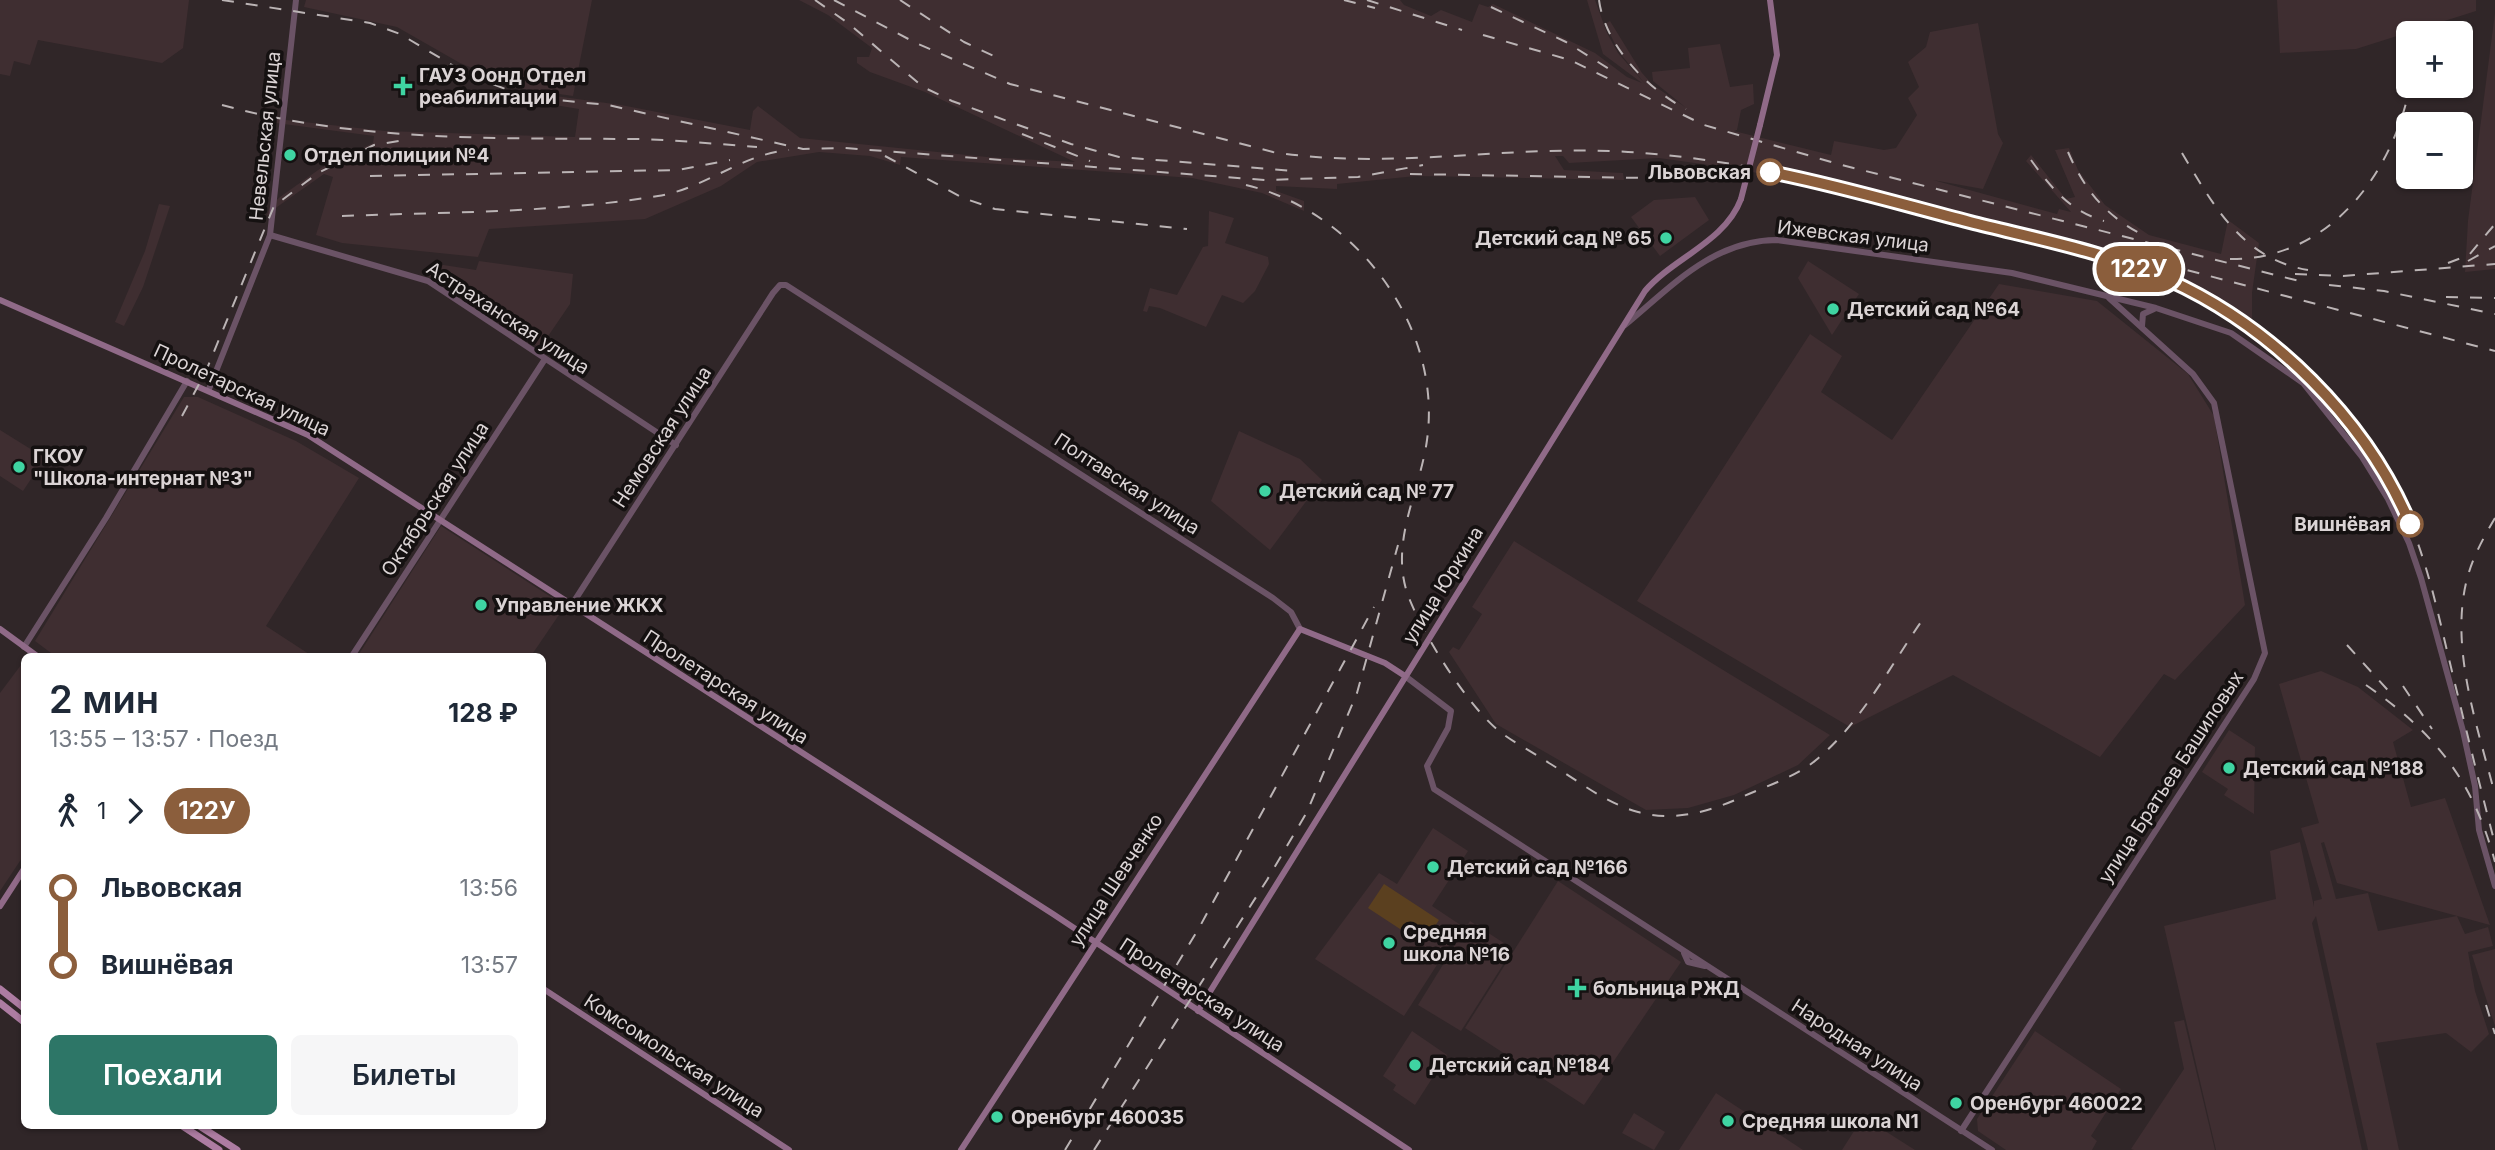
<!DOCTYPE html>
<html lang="ru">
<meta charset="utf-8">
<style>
:root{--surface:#fff;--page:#f6f6f7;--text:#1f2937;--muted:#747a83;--accent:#2d7667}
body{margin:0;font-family:Inter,sans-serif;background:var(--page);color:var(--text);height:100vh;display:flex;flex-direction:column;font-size:26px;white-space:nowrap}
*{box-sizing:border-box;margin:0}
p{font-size:23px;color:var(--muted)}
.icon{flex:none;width:38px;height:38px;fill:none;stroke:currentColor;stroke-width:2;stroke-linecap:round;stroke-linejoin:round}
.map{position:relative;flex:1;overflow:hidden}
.drawer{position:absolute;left:21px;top:653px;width:525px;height:476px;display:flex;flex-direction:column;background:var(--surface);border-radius:10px;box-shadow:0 2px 5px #0004}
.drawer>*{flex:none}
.badge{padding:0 14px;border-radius:23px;font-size:24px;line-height:46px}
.controls{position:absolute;left:2396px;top:21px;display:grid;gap:14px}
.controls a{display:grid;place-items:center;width:77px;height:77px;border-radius:10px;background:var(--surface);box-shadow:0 2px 5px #0004;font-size:35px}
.map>.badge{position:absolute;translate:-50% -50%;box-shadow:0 0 0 4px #fff}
.legs{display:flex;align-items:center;gap:10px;height:77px;padding:0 28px;font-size:23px}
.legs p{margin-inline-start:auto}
.headline{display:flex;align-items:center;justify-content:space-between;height:119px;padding:0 28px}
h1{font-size:38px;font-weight:600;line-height:52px}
.primary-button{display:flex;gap:14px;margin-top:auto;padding:14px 28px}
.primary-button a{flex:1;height:80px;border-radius:10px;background:var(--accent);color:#fff;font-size:28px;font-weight:600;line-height:80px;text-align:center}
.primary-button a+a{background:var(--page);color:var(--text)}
ul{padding:0 28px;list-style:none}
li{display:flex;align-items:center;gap:24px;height:77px;font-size:26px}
li i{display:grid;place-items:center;width:10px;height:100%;margin:0 9px;background:currentColor}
li i::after{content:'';width:18px;height:18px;margin:-9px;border:5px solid;border-radius:50%;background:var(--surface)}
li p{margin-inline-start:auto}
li:first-child i{background:linear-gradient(#0000 50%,currentColor 0)}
li:last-child i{background:linear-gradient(currentColor 50%,#0000 0)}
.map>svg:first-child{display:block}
.built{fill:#3f2e31}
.green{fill:#5b401f}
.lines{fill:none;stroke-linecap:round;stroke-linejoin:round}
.tertiary{stroke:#6b5366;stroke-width:6}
.secondary{stroke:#906a88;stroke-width:6}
.primary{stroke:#ad7ca2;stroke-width:7}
.rail{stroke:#bbb4b5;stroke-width:2;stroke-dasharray:12 12;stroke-linecap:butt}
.secondary-bridge{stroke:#906a88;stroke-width:6}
.line-1-casing{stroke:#fff;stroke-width:16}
.line-1{stroke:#8b5e3c;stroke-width:10}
.poi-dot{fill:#3fd4a2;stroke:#151111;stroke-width:2.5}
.stop-1-dot{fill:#fff;stroke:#8b5e3c;stroke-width:3.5}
.labels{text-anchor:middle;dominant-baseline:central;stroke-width:7;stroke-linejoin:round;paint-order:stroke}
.poi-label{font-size:19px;font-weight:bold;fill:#dbd4d5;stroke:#151111;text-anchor:start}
.street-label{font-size:19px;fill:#dbd4d5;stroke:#151111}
.stop-label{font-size:19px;font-weight:bold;fill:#dbd4d5;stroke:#151111;text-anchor:end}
</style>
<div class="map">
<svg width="2495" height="1150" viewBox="0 0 2495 1150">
<rect width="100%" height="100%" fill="#302628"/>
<g class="built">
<path d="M0 0H189L183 48 162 63 38 40 30 65 14 61 10 76 0 74Z"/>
<path d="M306 0H592L573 96 524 89 460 63 397 27 304 7Z"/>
<path d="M799 0H1400L1404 5 1431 16 1441 10 1472 22 1479 4 1488 7 1493 4 1595 53 1627 77 1642 83 1603 54 1587 0H1595L1607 33 1618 53 1646 85 1619 52 1605 24 1610 21 1642 73 1653 85 1685 107 1653 81 1652 72 1690 68 1688 48 1720 44 1730 87 1753 84 1754 104 1741 110 1737 130 1734 131 1831 155 1834 141 1884 150 1896 148 1917 115 1908 98 1919 87 1908 62 1926 47 1930 32 1978 23 1998 134 2003 143 1983 189 1933 180 2057 214 2059 209 2071 212 2026 161 2031 155 2066 199 2075 197 2055 150 2069 148 2078 170 2105 205 2149 235 2221 254 2228 220 2259 243 2252 293V334L2167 282 2112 264 1745 170 1659 158 1569 163 1563 156H1555L1564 170 1623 173 1624 180 1416 176 1337 184V189L1276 186V191L1304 201V211L1262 193 1192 178 901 157 900 165 870 156 819 152 757 162 721 186 645 219 489 229 478 257 342 243 316 235 333 177 324 174 277 207 270 216 267 215 270 206 280 197 321 168 373 143 374 136 276 123 277 119 385 131 575 137 579 109 524 100 526 92 621 105 750 130 753 111 758 106 800 138 987 157 1075 162 925 92 870 72 857 63V57H869L872 48 828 15Z"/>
<path d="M2277 0H2476V11L2356 49 2280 53Z"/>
<path d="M2495 13V269L2465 272 2468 221Z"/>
<path d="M1695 197 1709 220 1660 256 1631 217 1654 200Z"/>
<path d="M159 204 170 206 143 287 124 326 115 322 145 251Z"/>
<path d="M1209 211 1234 218 1225 243 1268 257 1269 264 1255 291 1243 303 1222 295 1206 327 1160 308 1149 306 1147 312 1143 311 1150 288 1177 295 1203 247 1208 246Z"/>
<path d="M479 261 573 274 570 304 540 348 429 277 437 264 476 270Z"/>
<path d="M1808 261 1859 294 1832 335 1798 278Z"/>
<path d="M1999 284 2097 301 2188 374 2214 416 2245 605 2175 680 2164 674 2100 757 1953 675 1850 727 1637 601 1810 334 1842 356 1821 392 1892 440Z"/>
<path d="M184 397H198L296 441 359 478 266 626 312 656H55L35 641Z"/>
<path d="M0 430 45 458 23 491 0 476Z"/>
<path d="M1239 431 1300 459 1322 480 1270 550 1211 501Z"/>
<path d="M441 526 565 606 531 656H363L359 654Z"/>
<path d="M1514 541 1728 673 1830 735 1798 765 1734 795 1688 808 1646 810 1496 724 1449 652 1453 647 1459 650 1482 614 1472 607Z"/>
<path d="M24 661V855L0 891V693Z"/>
<path d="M2321 671 2358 687 2413 730 2393 742 2411 807 2445 798 2490 925 2337 883 2324 842 2321 843 2336 899 2368 893 2378 931 2457 916 2465 934 2488 927 2493 946 2468 952 2475 991 2489 1034 2471 1052 2446 1033 2376 1043 2399 1150H2368L2316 916 2312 923 2362 1150H2216L2164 926 2276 899 2270 851 2300 842 2314 907V901L2322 899 2301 828 2319 823 2279 684Z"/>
<path d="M2229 730 2255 747 2254 814 2224 795 2228 789 2202 772Z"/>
<path d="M1433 828 1468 851 1432 906 1462 926 1404 1016 1315 959 1379 873 1397 884Z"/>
<path d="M1558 881 1681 962 1584 1105 1465 1028Z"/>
<path d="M1470 921 1513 949 1461 1031 1418 1005Z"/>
<path d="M2495 949V1026L2472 955Z"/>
<path d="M2184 1020 2215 1150H2134L2131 1149 2184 1069 2174 1022Z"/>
<path d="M1412 1031 1447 1055 1415 1105 1393 1090 1396 1085 1383 1076Z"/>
<path d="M2035 1031 2121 1089 2091 1136 2097 1141 2092 1150H2006L1978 1131 1977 1119Z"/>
<path d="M1716 1093 1803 1150H1679Z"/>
<path d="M1634 1113 1665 1132 1654 1150 1622 1133Z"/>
<path d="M1863 1117 1915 1150H1842Z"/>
</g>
<path class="green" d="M1384 884 1439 920 1423 944 1368 908Z"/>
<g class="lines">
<g class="tertiary">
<path d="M270 235 428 281 676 445"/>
<path d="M1625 325C1671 287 1713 240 1777 240L2012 273 2156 308 2231 333 2303 383 2362 457 2388 499 2409 543 2421 578 2463 731 2475 786 2479 830 2495 886"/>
<path d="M2142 326 2143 314 2154 309"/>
<path d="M209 389 270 235 296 0"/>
<path d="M571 606 773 293 780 285H786L1273 598 1291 612 1300 629"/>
<path d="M24 647 106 518 187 381"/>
<path d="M352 656 545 359"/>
<path d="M1405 676 1451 711 1448 728 1427 766 1434 789 1992 1150"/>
<path d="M1684 953 1688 962 1705 966"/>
<path d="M1961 1131 2254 679 2265 653 2214 403 2193 374 2109 298"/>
</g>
<g class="secondary">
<path d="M1760 125 1777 55 1770 0"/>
<path d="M0 300 308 435 1053 914 1409 1150"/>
<path d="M0 629 37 656"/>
<path d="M0 906 24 869"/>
<path d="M542 988 789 1150"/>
<path d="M1198 1011 1645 291C1673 258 1725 242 1741 199"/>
<path d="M961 1150 1300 629 1385 663 1405 676"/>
</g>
<g class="primary">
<path d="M0 989 24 1008"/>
<path d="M0 1003 24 1022"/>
<path d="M181 1125 219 1150"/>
<path d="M198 1125 237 1150"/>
</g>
<g class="rail">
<path d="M222 0 370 23 400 34 467 74 526 97 608 105 803 149 844 148 1265 180 1358 177 1423 165"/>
<path d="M815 0 848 23 923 87 952 101 1071 144 1119 157 1295 171"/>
<path d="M834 0 916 43 1010 84 1273 152C1392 171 1509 144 1628 152 1781 161 1941 214 2089 252 2225 294 2354 386 2410 523 2428 566 2438 613 2449 659 2464 721 2479 783 2495 844"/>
<path d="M900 0 964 42 1000 59"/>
<path d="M1344 0 1375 8"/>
<path d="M1367 0 1462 30"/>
<path d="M1599 0C1605 45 1647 89 1686 109"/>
<path d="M1491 7 1566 42 1614 72"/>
<path d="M1483 35 1570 60 1704 125 1838 164 2307 283"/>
<path d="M222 105C357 142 496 138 635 139 676 140 717 144 757 147"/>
<path d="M1022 134 1090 161"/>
<path d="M2068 152C2084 189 2105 215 2141 234"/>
<path d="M2182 153C2214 206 2242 259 2308 270"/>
<path d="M885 156 963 198 995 209 1187 229"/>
<path d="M2031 160C2051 188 2070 211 2104 221"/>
<path d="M1410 174 1706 179"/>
<path d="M370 176 678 170 730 160"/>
<path d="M1246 185C1355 211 1443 326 1427 440 1420 492 1388 544 1409 598 1424 636 1467 705 1499 731 1514 743 1533 752 1549 763 1577 780 1605 803 1638 812 1673 822 1709 812 1742 797 1766 786 1796 777 1816 760 1860 724 1889 668 1921 622"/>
<path d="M342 216C447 212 554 213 658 196 704 189 742 154 789 150"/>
<path d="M2118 252 2495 351"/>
<path d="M2230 259C2328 260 2392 176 2410 86"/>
<path d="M2468 261 2495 246"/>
<path d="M2448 263 2469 255 2495 224"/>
<path d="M2295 274 2343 276 2495 264"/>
<path d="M2329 285 2384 291 2495 314"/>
<path d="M2446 297 2495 298"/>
<path d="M182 416 206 371 274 206 318 173 374 145 405 140"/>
<path d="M2495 518C2485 535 2475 553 2469 572 2447 643 2478 727 2495 795"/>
<path d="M2347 645 2394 697"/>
<path d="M2366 685C2435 733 2473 780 2495 862"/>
<path d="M2403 686 2432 729"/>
<path d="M2486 1005 2495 1034"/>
<path d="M1065 1150 1199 928 1374 607"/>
<path d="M1094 1150 1267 880 1307 812 1357 693 1398 545"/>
</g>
<path class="secondary-bridge" d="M1741 199 1760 125"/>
</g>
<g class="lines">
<defs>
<path id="line-1" d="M1770 172C1837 185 1904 205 1970 222 2037 239 2106 252 2169 280 2272 327 2366 419 2410 524"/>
</defs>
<use href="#line-1" class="line-1-casing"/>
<use href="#line-1" class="line-1"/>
</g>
<g class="poi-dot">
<path d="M399.5 75.5h7v7h7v7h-7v7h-7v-7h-7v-7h7z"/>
<circle cx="290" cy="155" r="7"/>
<circle cx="1666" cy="238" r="7"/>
<circle cx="1833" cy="309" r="7"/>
<circle cx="19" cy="467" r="7"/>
<circle cx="1265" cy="491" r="7"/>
<circle cx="481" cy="605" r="7"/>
<circle cx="2229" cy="768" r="7"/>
<circle cx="1433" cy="867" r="7"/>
<circle cx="1389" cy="943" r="7"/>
<path d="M1573.5 977.5h7v7h7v7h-7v7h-7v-7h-7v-7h7z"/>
<circle cx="1415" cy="1065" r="7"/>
<circle cx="1956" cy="1103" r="7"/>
<circle cx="997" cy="1117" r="7"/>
<circle cx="1728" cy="1121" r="7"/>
</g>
<g class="stop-1-dot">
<circle cx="1770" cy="172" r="12"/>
<circle cx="2410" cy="524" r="12"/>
</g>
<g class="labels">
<g class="poi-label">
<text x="419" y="75">ГАУЗ Оонд Отдел<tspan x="419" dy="22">реабилитации</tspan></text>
<text x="304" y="155">Отдел полиции №4</text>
<text x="1652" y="238" text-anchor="end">Детский сад № 65</text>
<text x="1847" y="309">Детский сад №64</text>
<text x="33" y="456">ГКОУ<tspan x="33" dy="22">"Школа-интернат №3"</tspan></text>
<text x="1279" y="491">Детский сад № 77</text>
<text x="495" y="605">Управление ЖКХ</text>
<text x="2243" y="768">Детский сад №188</text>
<text x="1447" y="867">Детский сад №166</text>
<text x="1403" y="932">Средняя<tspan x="1403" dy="22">школа №16</tspan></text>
<text x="1593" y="988">больница РЖД</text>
<text x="1429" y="1065">Детский сад №184</text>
<text x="1970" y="1103">Оренбург 460022</text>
<text x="1011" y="1117">Оренбург 460035</text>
<text x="1742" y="1121">Средняя школа N1</text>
</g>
<g class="street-label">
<text transform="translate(265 136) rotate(-84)">Невельская улица</text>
<text transform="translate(1853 236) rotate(7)">Ижевская улица</text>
<text transform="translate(508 318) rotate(33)">Астраханская улица</text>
<text transform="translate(242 390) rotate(25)">Пролетарская улица</text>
<text transform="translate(662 437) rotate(-57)">Немовская улица</text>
<text transform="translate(1127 484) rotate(33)">Полтавская улица</text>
<text transform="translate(435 499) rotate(-57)">Октябрьская улица</text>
<text transform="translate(1443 585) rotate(-58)">улица Юркина</text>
<text transform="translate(726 687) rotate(33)">Пролетарская улица</text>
<text transform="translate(2171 777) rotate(-57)">улица Братьев Башиловых</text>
<text transform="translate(1116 880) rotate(-57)">улица Шевченко</text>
<text transform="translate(1202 995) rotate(33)">Пролетарская улица</text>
<text transform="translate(1857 1045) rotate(33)">Народная улица</text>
<text transform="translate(674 1056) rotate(33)">Комсомольская улица</text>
</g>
<g class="stop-label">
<text x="1751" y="172">Львовская</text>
<text x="2391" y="524">Вишнёвая</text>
</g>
</g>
</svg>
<div class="controls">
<a>+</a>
<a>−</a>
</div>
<b class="badge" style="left:2139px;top:269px;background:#8b5e3c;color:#fff">122У</b>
<section class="drawer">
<div class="headline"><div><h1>2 мин</h1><p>13:55 – 13:57 · Поезд</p></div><b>128 ₽</b></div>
<div class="legs"><svg class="icon" aria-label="walk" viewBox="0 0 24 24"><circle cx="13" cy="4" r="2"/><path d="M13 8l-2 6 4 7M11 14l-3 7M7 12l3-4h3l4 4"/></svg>1<svg class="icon" aria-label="forward" viewBox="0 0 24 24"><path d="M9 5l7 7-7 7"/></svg><b class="badge" style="background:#8b5e3c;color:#fff">122У</b></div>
<ul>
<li><i style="color:#8b5e3c"></i><b>Львовская</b><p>13:56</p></li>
<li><i style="color:#8b5e3c"></i><b>Вишнёвая</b><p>13:57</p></li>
</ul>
<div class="primary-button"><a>Поехали</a><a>Билеты</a></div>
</section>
</div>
